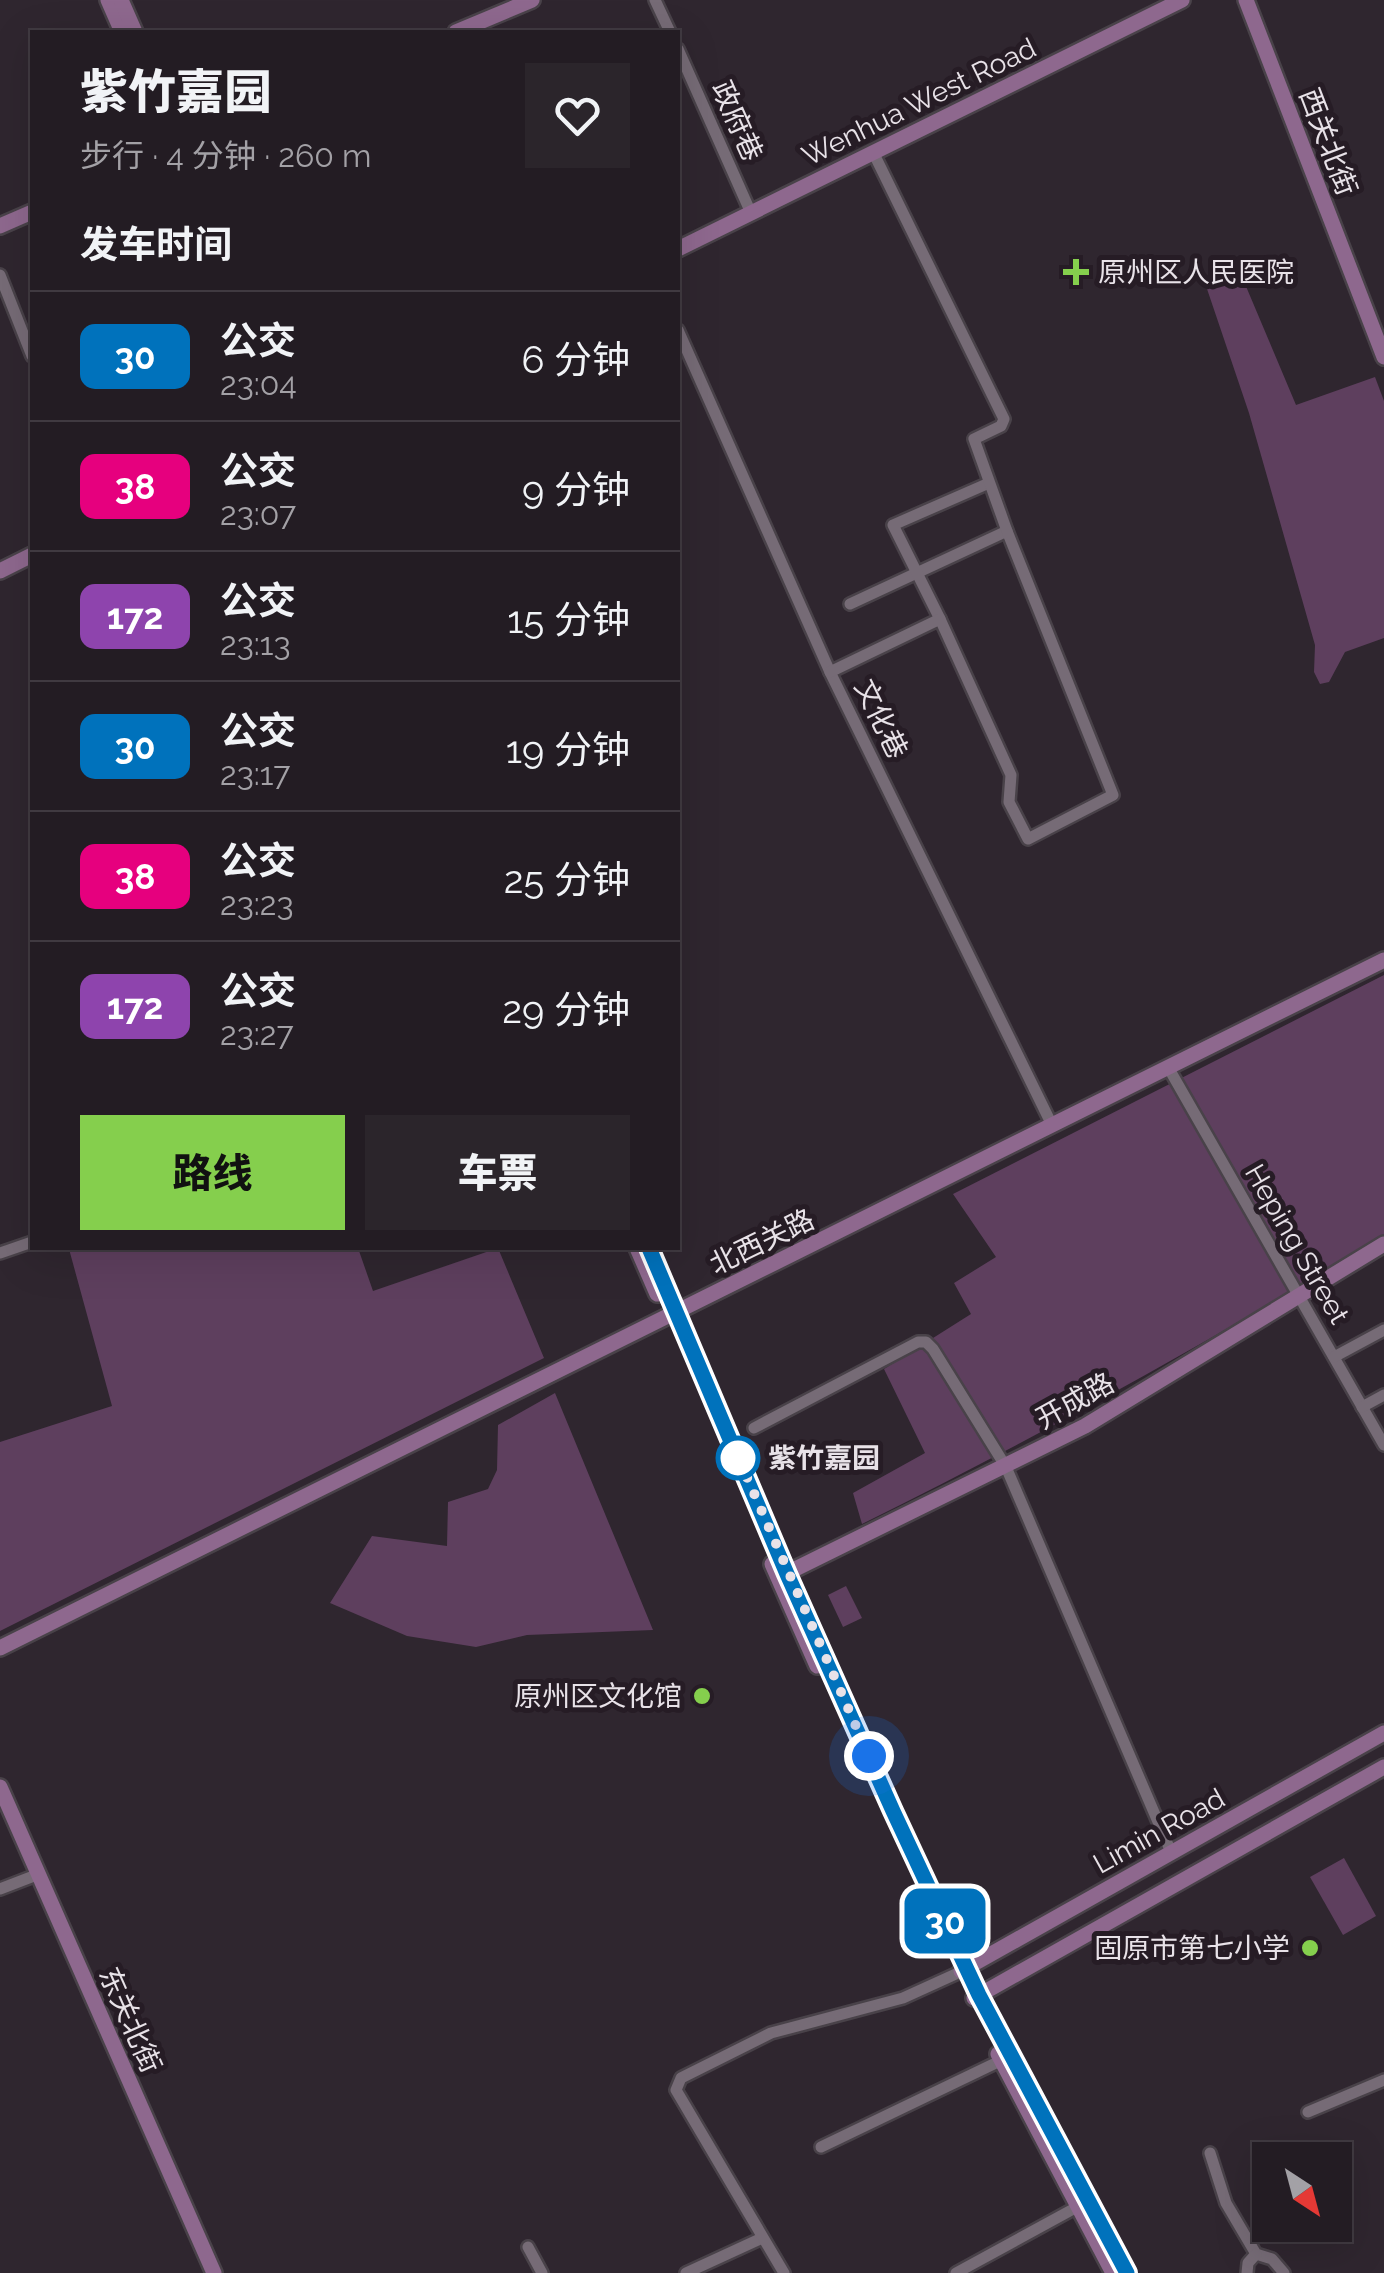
<!DOCTYPE html>
<html lang="zh">
<meta charset="utf-8">
<style>
:root{--surface:#231c23;--page:#2b252b;--text:#f1f3f6;--muted:#a3a1a6;--line:#403a41;--accent:#85cf4d}
body{margin:0;font-family:Raleway,"Noto Sans SC",sans-serif;background:var(--page);color:var(--text);height:100vh;display:flex;flex-direction:column;font-size:38px;white-space:nowrap}
*{box-sizing:border-box;margin:0}
p{font-size:32px;color:var(--muted)}
.icon{flex:none;width:55px;height:55px;fill:none;stroke:currentColor;stroke-width:2;stroke-linecap:round;stroke-linejoin:round}
.map{position:relative;flex:1;overflow:hidden}
.details{position:absolute;left:30px;top:30px;width:650px;height:1220px;display:flex;flex-direction:column;background:var(--surface);border-radius:0px;box-shadow:0 10px 40px #0002,0 0 0 2px var(--line)}
.details>*{flex:none}
.badge{padding:0 20px;border-radius:15px;font-size:35px;line-height:65px}
.needle{width:65px;rotate:144deg}
.tools{position:absolute;left:1252px;top:2142px;display:grid;gap:20px}
.tools a{display:grid;place-items:center;width:100px;height:100px;border-radius:0px;background:var(--surface);box-shadow:0 10px 40px #0002,0 0 0 2px var(--line);font-size:50px}
.you{position:absolute;width:50px;height:50px;margin:-25px;border:8px solid #fff;border-radius:50%;background:#1a73e8;box-shadow:0 0 0 15px #1a73e833}
.map>.badge{position:absolute;translate:-50% -50%;box-shadow:0 0 0 5px #fff}
h2{padding:0 50px;font-size:38px;line-height:90px}
.round{display:grid;place-items:center;flex:none;width:105px;height:105px;border-radius:0px;background:var(--page)}
.head{display:flex;align-items:center;justify-content:space-between;height:170px;padding:0 50px}
h1{font-size:48px;font-weight:800;line-height:75px}
.cta{display:flex;gap:20px;margin-top:auto;padding:20px 50px}
.cta a{flex:1;height:115px;border-radius:0px;background:var(--accent);color:#111;font-size:40px;font-weight:800;line-height:115px;text-align:center}
.cta a+a{background:var(--page);color:var(--text)}
ul{padding:0;list-style:none}
li{display:flex;align-items:center;gap:30px;height:130px;padding:0 50px;border-top:2px solid var(--line)}
li div{flex:1}
li b{display:block;font-size:38px}
li em{font-style:normal}
li .badge{min-width:110px;font-weight:700;text-align:center}
.map>svg:first-child{display:block}
.green{fill:#5e3f5e}
.lines{fill:none;stroke-linecap:round;stroke-linejoin:round}
.street-casing{stroke:#494249;stroke-width:16}
.secondary-casing{stroke:#494249;stroke-width:20}
.street{stroke:#766b76;stroke-width:11}
.secondary{stroke:#8e688e;stroke-width:15}
.line-casing{stroke:#fff;stroke-width:22}
.line{stroke:#0072bc;stroke-width:15}
.walk{stroke:#e8e2e8;stroke-width:10;stroke-dasharray:0 18}
.poi-dot{fill:#85cf4d;stroke:#261c25;stroke-width:4}
.stop-dot{fill:#fff;stroke:#0072bc;stroke-width:5}
.labels{text-anchor:middle;dominant-baseline:central;stroke-width:10;stroke-linejoin:round;paint-order:stroke}
.street-label{font-size:28px;fill:#e8e2e8;stroke:#261c25}
.poi-label{font-size:28px;fill:#e8e2e8;stroke:#261c25;text-anchor:end}
.stop-label{font-size:28px;font-weight:bold;fill:#e8e2e8;stroke:#261c25;text-anchor:start}
</style>
<div class="map">
<svg width="1384" height="2273" viewBox="0 0 1384 2273">
<rect width="100%" height="100%" fill="#2f262f"/>
<g class="green">
<path d="M1224 270 1231 288 1245 284 1296 405 1375 377 1384 401V638L1345 652 1329 682 1320 684 1314 672 1315 645 1249 413 1205 283Z"/>
<path d="M1384 975V1235C1215 1339 1040 1436 862 1524L853 1493 925 1453 884 1369 971 1314 954 1283 996 1257 953 1194Z"/>
<path d="M358 1248 373 1291 498 1248 544 1358 0 1631V1442L112 1406 69 1249Z"/>
<path d="M555 1393 653 1630 527 1635 476 1647 407 1636 330 1603 372 1536 447 1546 448 1502 488 1489 497 1470 498 1425Z"/>
<path d="M846 1586 862 1618 843 1627 828 1595Z"/>
<path d="M1344 1858 1376 1916 1343 1935 1310 1877Z"/>
</g>
<g class="lines">
<defs>
<g id="street">
<path d="M655 0 670 32"/>
<path d="M678 49 751 213"/>
<path d="M0 275 32 356"/>
<path d="M678 330 830 672 1052 1125"/>
<path d="M850 604 1007 531"/>
<path d="M940 619 893 525 989 483"/>
<path d="M830 672 940 619 1011 775 1009 802 1028 839 1113 795 1007 531 974 439 1001 426 1004 419 873 152"/>
<path d="M1168 1067 1384 1445"/>
<path d="M0 1253 32 1242"/>
<path d="M1334 1357 1384 1330"/>
<path d="M1362 1407 1384 1395"/>
<path d="M754 1428 918 1342H926L933 1349 1006 1467 1171 1852"/>
<path d="M0 1889 39 1874"/>
<path d="M1308 2112 1384 2080"/>
<path d="M821 2147 1002 2060"/>
<path d="M1210 2153 1226 2203 1256 2254 1272 2259 1284 2273"/>
<path d="M528 2247 542 2273"/>
<path d="M686 2273 762 2238"/>
<path d="M784 2273 676 2090 681 2078 771 2033 903 1998 958 1973"/>
<path d="M956 2273 1077 2207"/>
<path d="M1247 2273 1248 2263 1256 2254"/>
</g>
<g id="secondary">
<path d="M108 0 122 32"/>
<path d="M121 0 135 32"/>
<path d="M1246 0 1384 357"/>
<path d="M456 32 532 0"/>
<path d="M0 226 32 212"/>
<path d="M678 249 1182 0"/>
<path d="M0 571 32 555"/>
<path d="M637 1248 657 1294"/>
<path d="M649 1248 787 1573 893 1811 979 1995 1127 2273"/>
<path d="M772 1564 817 1666"/>
<path d="M779 1577 1085 1426 1384 1244"/>
<path d="M0 1648 1384 960"/>
<path d="M0 1787 214 2273"/>
<path d="M961 1971 1384 1733"/>
<path d="M974 1998 1384 1767"/>
<path d="M998 2054 1113 2273"/>
</g>
</defs>
<use href="#street" class="street-casing"/>
<use href="#secondary" class="secondary-casing"/>
<use href="#street" class="street"/>
<use href="#secondary" class="secondary"/>
</g>
<g class="lines">
<defs>
<path id="line" d="M649 1248 787 1574 893 1811 979 1995 1127 2273"/>
</defs>
<use href="#line" class="line-casing"/>
<use href="#line" class="line"/>
<path class="walk" d="M738 1458 732 1443 869 1756"/>
</g>
<g class="poi-dot">
<path d="M1071 257h10v10h10v10h-10v10h-10v-10h-10v-10h10z"/>
<circle cx="702" cy="1696" r="10"/>
<circle cx="1310" cy="1948" r="10"/>
</g>
<circle class="stop-dot" cx="738" cy="1458" r="20"/>
<g class="labels">
<g class="street-label">
<text transform="translate(919 102) rotate(-26)">Wenhua West Road</text>
<text transform="translate(737 121) rotate(66)">政府巷</text>
<text transform="translate(1328 142) rotate(69)">西关北街</text>
<text transform="translate(881 719) rotate(64)">文化巷</text>
<text transform="translate(762 1242) rotate(-26)">北西关路</text>
<text transform="translate(1297 1244) rotate(60)">Heping Street</text>
<text transform="translate(1075 1401) rotate(-29)">开成路</text>
<text transform="translate(1159 1831) rotate(-29)">Limin Road</text>
<text transform="translate(130 2020) rotate(66)">东关北街</text>
</g>
<g class="poi-label">
<text x="1098" y="272" text-anchor="start">原州区人民医院</text>
<text x="682" y="1696">原州区文化馆</text>
<text x="1290" y="1948">固原市第七小学</text>
</g>
<g class="stop-label">
<text x="768" y="1458">紫竹嘉园</text>
</g>
</g>
</svg>
<div class="tools">
<a><svg class="needle" viewBox="-14 -14 28 28"><path d="M0-13l5 13h-10z" fill="#e53935"/><path d="M0 13l5-13h-10z" fill="#a3a1a6"/></svg></a>
</div>
<div class="you" style="left:869px;top:1756px"></div>
<b class="badge" style="left:945px;top:1921px;background:#0072bc;color:#fff">30</b>
<section class="details">
<div class="head"><div><h1>紫竹嘉园</h1><p>步行 · 4 分钟 · 260 m</p></div><a class="round"><svg class="icon" aria-label="heart" viewBox="0 0 24 24"><path d="M12 20l-8-8c-3-5 5-10 8-4 3-6 11-1 8 4z"/></svg></a></div>
<h2>发车时间</h2>
<ul>
<li><span class="badge" style="background:#0072bc;color:#fff">30</span><div><b>公交</b><p>23:04</p></div><em>6 分钟</em></li>
<li><span class="badge" style="background:#e6007e;color:#fff">38</span><div><b>公交</b><p>23:07</p></div><em>9 分钟</em></li>
<li><span class="badge" style="background:#8e44ad;color:#fff">172</span><div><b>公交</b><p>23:13</p></div><em>15 分钟</em></li>
<li><span class="badge" style="background:#0072bc;color:#fff">30</span><div><b>公交</b><p>23:17</p></div><em>19 分钟</em></li>
<li><span class="badge" style="background:#e6007e;color:#fff">38</span><div><b>公交</b><p>23:23</p></div><em>25 分钟</em></li>
<li><span class="badge" style="background:#8e44ad;color:#fff">172</span><div><b>公交</b><p>23:27</p></div><em>29 分钟</em></li>
</ul>
<div class="cta"><a>路线</a><a>车票</a></div>
</section>
</div>
